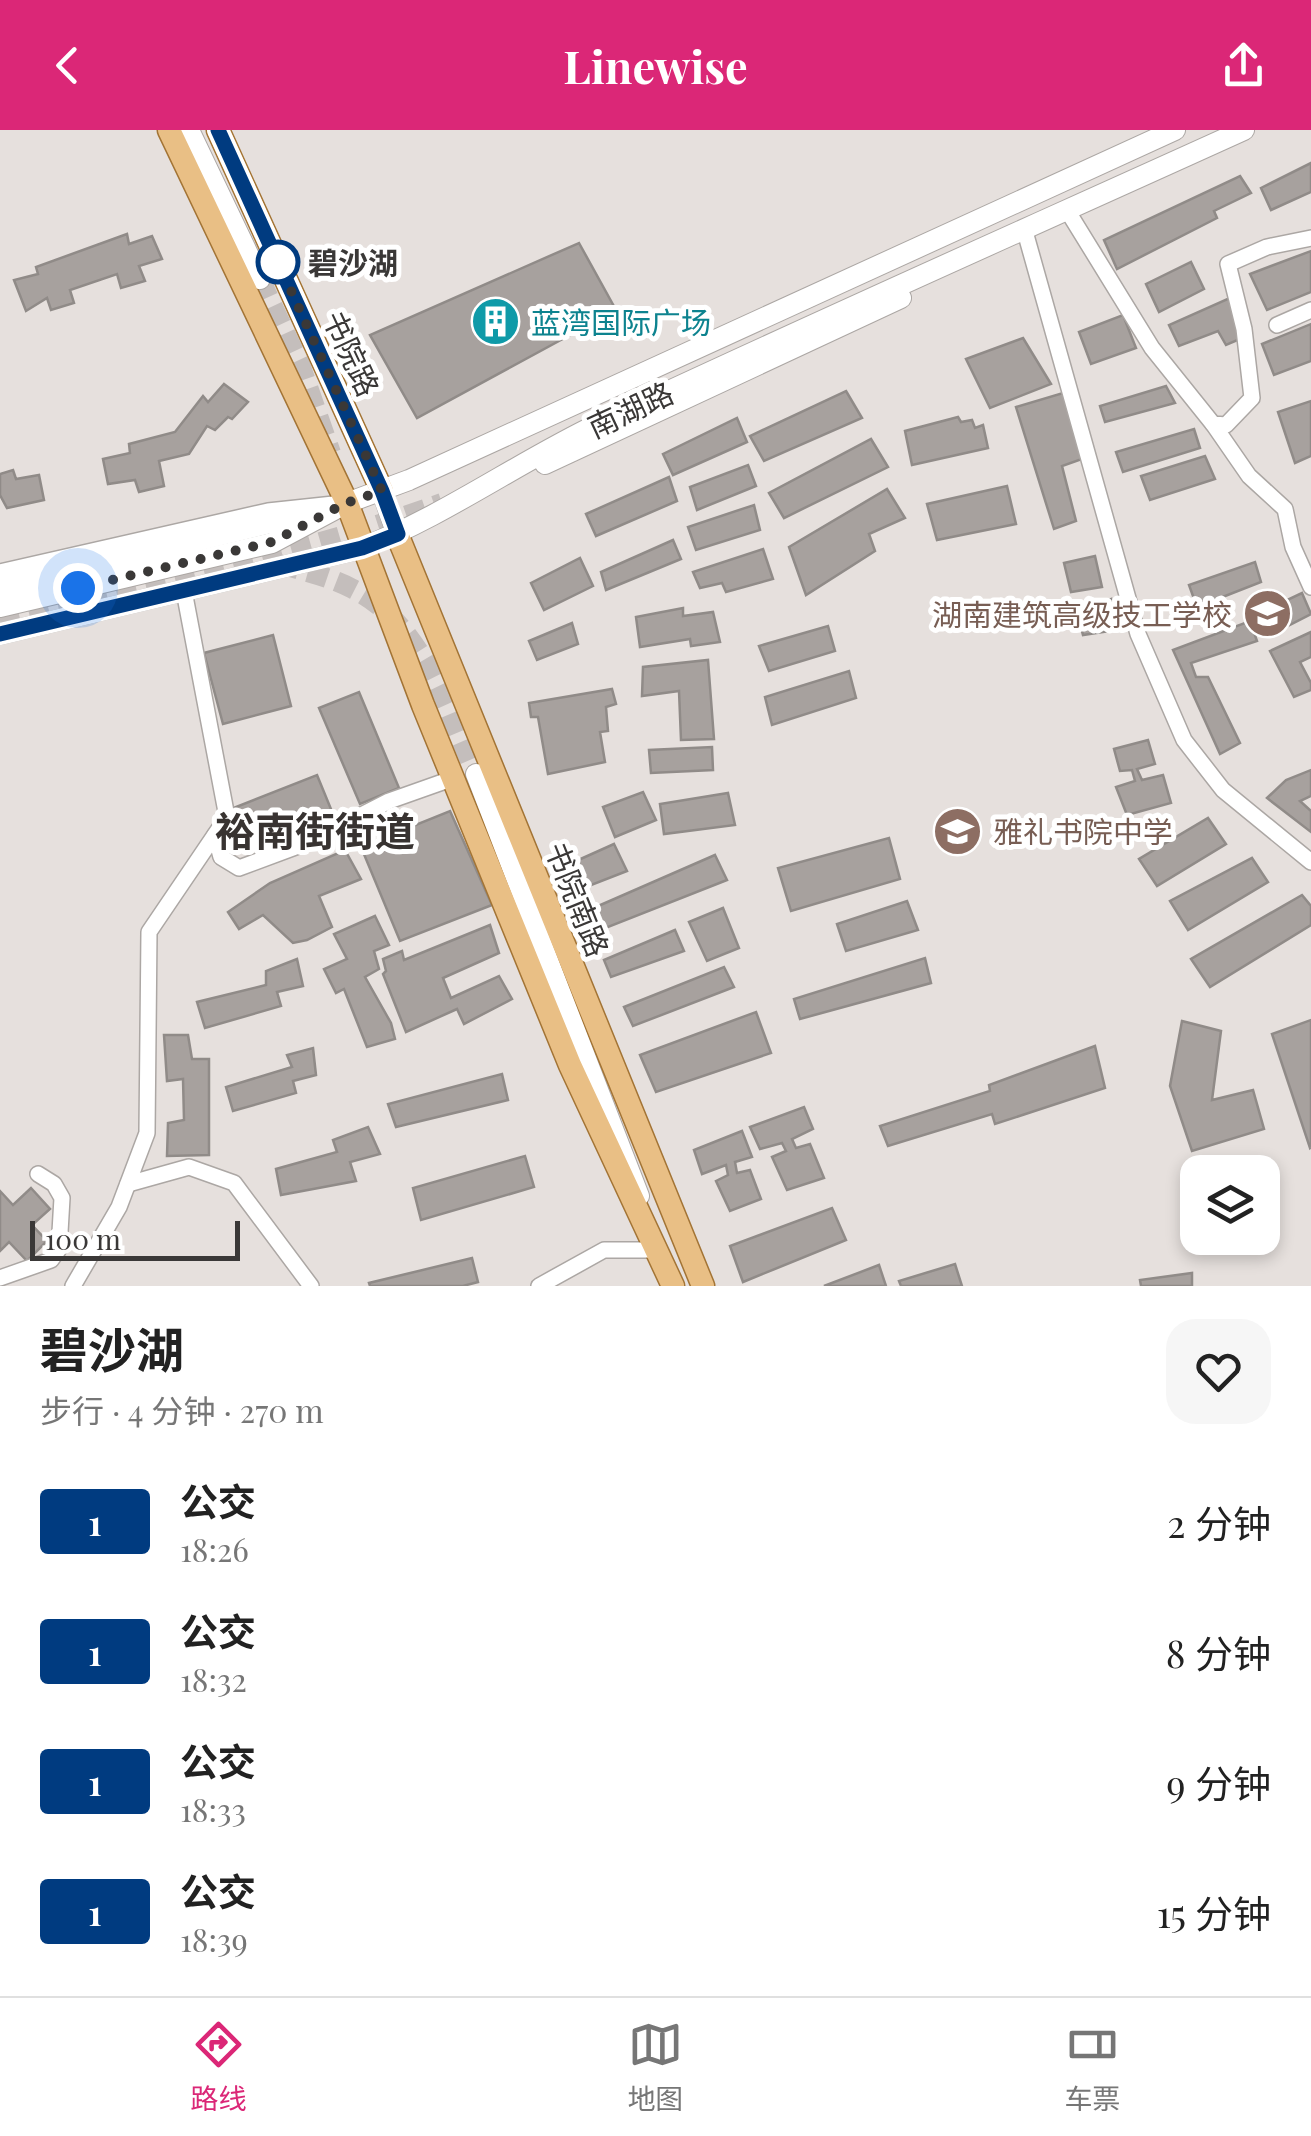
<!DOCTYPE html>
<html lang="zh">
<meta charset="utf-8">
<style>
:root{--surface:#fff;--page:#f6f6f6;--text:#222;--muted:#767676;--line:#e0e0e0;--accent:#db2777}
body{margin:0;font-family:"Playfair Display","Noto Sans SC",serif;background:var(--page);color:var(--text);height:100vh;display:flex;flex-direction:column;font-size:38px;white-space:nowrap}
*{box-sizing:border-box;margin:0}
p{font-size:32px;color:var(--muted)}
.icon{flex:none;width:55px;height:55px;fill:none;stroke:currentColor;stroke-width:2;stroke-linecap:round;stroke-linejoin:round}
.map{position:relative;height:1156px;overflow:hidden}
.side{display:flex;flex-direction:column;background:var(--surface);flex:1}
.side>*{flex:none}
.badge{padding:0 20px;border-radius:8px;font-size:35px;line-height:65px}
.tools{position:absolute;left:1180px;top:1025px;display:grid;gap:20px}
.tools a{display:grid;place-items:center;width:100px;height:100px;border-radius:20px;background:var(--surface);box-shadow:0 5px 15px #0003;font-size:50px}
.scale{position:absolute;left:30px;bottom:25px;width:210px;box-sizing:border-box;padding-left:10px;border:5px solid #3a3837;border-top:0;font-size:28px;line-height:35px;white-space:nowrap;color:#3a3837;-webkit-text-stroke:8px #fff;paint-order:stroke}
.you{position:absolute;width:50px;height:50px;margin:-25px;border:8px solid #fff;border-radius:50%;background:#1a73e8;box-shadow:0 0 0 15px #1a73e833}
.map>.badge{position:absolute;translate:-50% -50%;box-shadow:0 0 0 5px #fff}
.round{display:grid;place-items:center;flex:none;width:105px;height:105px;border-radius:30px;background:var(--page)}
.headline{display:flex;align-items:center;justify-content:space-between;height:170px;padding:0 40px}
h1{font-size:48px;font-weight:700;line-height:75px}
ul{padding:0;list-style:none}
li{display:flex;align-items:center;gap:30px;height:130px;padding:0 40px}
li div{flex:1}
li b{display:block;font-size:38px}
li em{font-style:normal}
li .badge{min-width:110px;font-weight:700;text-align:center}
header{display:flex;justify-content:space-between;align-items:center;height:130px;padding:0 40px;background:var(--accent);color:#fff;font-size:45px;font-weight:700}
.tab-bar{display:flex;justify-content:space-around;align-items:center;height:140px;border-top:2px solid var(--line);background:var(--surface);font-size:28px;color:var(--muted)}
.tab-bar a{display:grid;justify-items:center;gap:5px}
.tab-bar .current{color:var(--accent)}
.map>svg:first-child{display:block}
.building{fill:#a7a19e;stroke:#908b88;stroke-width:2.5}
.lines{fill:none;stroke-linecap:round;stroke-linejoin:round}
.secondary-tunnel{stroke:#c4bebc;stroke-width:20;stroke-dasharray:20 10;stroke-linecap:butt}
.minor-casing{stroke:#aca7a4;stroke-width:18}
.secondary-casing{stroke:#aca7a4;stroke-width:22}
.primary-casing{stroke:#a37435;stroke-width:25}
.minor{stroke:#fff;stroke-width:15}
.secondary{stroke:#fff;stroke-width:20}
.primary{stroke:#e9bf85;stroke-width:22}
.line-casing{stroke:#fff;stroke-width:22}
.line{stroke:#003b80;stroke-width:15}
.walk{stroke:#3a3837;stroke-width:10;stroke-dasharray:0 18}
.stop-dot{fill:#fff;stroke:#003b80;stroke-width:5}
.labels{text-anchor:middle;dominant-baseline:central;stroke-width:10;stroke-linejoin:round;paint-order:stroke}
.stop-label{font-size:30px;font-weight:bold;fill:#3a3837;stroke:#fff;text-anchor:start}
.culture-label{font-size:30px;fill:#0d838f;stroke:#fff;text-anchor:start}
.street-label{font-size:30px;fill:#3a3837;stroke:#fff}
.education-label{font-size:30px;fill:#785e54;stroke:#fff;text-anchor:end}
.district-label{font-size:40px;font-weight:bold;fill:#383331;stroke:#fff}
</style>
<header><svg class="icon" aria-label="back" viewBox="0 0 24 24"><path d="M15 5l-7 7 7 7"/></svg>Linewise<svg class="icon" aria-label="share" viewBox="0 0 24 24"><path d="M12 15V3M7 8l5-5 5 5M5 13v7h14v-7"/></svg></header>
<div class="map">
<svg width="1311" height="1156" viewBox="0 0 1311 1156">
<rect width="100%" height="100%" fill="#e6e0dd"/>
<g class="building">
<path d="M1311 33V62L1271 80 1261 58Z"/>
<path d="M1240 46 1251 63 1214 81 1217 88 1117 139 1104 110Z"/>
<path d="M127 104 129 114 152 106 162 129 139 136 145 151 121 158 117 144 70 160 74 173 51 180 47 168 26 181 14 150 38 144 36 137Z"/>
<path d="M579 113 616 180 417 288 370 205Z"/>
<path d="M1311 121V162L1267 180 1250 144Z"/>
<path d="M1191 132 1204 159 1159 182 1146 154Z"/>
<path d="M1232 167 1240 209 1226 215 1218 201 1179 216 1169 195Z"/>
<path d="M1123 185 1136 218 1091 234 1079 202Z"/>
<path d="M1311 194V231L1274 245 1262 214Z"/>
<path d="M1023 208 1051 254 990 278 966 229Z"/>
<path d="M224 254 248 272 232 289 228 287 215 300 207 296 189 324 159 331 164 356 139 362 135 350 108 354 103 329 130 323 129 314 175 302 203 266 208 272Z"/>
<path d="M1166 256 1175 273 1105 292 1100 276Z"/>
<path d="M846 261 862 288 764 331 750 306Z"/>
<path d="M1063 263 1082 329 1062 336 1076 391 1054 399 1016 277Z"/>
<path d="M1311 271V326L1295 333 1278 282Z"/>
<path d="M958 287 961 292 972 290 975 298 983 295 988 318 912 335 905 301Z"/>
<path d="M737 288 747 312 673 345 663 324Z"/>
<path d="M1194 299 1200 318 1123 342 1116 322Z"/>
<path d="M871 309 888 337 784 388 769 363Z"/>
<path d="M1205 326 1215 349 1150 370 1141 346Z"/>
<path d="M748 335 756 356 697 380 690 357Z"/>
<path d="M13 340 16 349 39 345 44 370 7 378 0 365V344Z"/>
<path d="M669 347 677 371 596 406 586 384Z"/>
<path d="M1007 356 1016 394 937 410 927 374Z"/>
<path d="M887 359 905 388 869 404 875 421 806 465 789 417Z"/>
<path d="M754 375 760 400 696 420 688 397Z"/>
<path d="M673 410 681 429 606 460 601 442Z"/>
<path d="M763 419 773 449 726 462 722 453 700 458 693 442Z"/>
<path d="M1095 426 1102 457 1071 462 1064 433Z"/>
<path d="M580 428 593 456 544 480 531 453Z"/>
<path d="M1255 432 1261 452 1197 477 1189 455Z"/>
<path d="M1302 463 1311 484 1272 504 1260 483Z"/>
<path d="M1111 469 1110 501 1083 505 1077 482Z"/>
<path d="M683 478V486L713 482 720 512 691 516 690 509 640 517 636 487Z"/>
<path d="M1250 491 1257 511 1191 533 1196 547H1208L1240 613 1220 624 1173 520Z"/>
<path d="M572 493 578 514 537 530 529 511Z"/>
<path d="M828 496 835 521 769 541 759 516Z"/>
<path d="M1311 502V527L1300 532 1311 553V560L1294 567 1270 521Z"/>
<path d="M273 505 291 576 223 594 204 523Z"/>
<path d="M708 530 714 609 681 610 679 561 642 566 643 537Z"/>
<path d="M849 541 856 568 772 595 765 567Z"/>
<path d="M612 559 616 574 606 577 608 601 600 602 605 632 548 644 538 587H531L529 573Z"/>
<path d="M359 562 399 658 360 674 319 578Z"/>
<path d="M1148 610 1155 634 1137 639 1142 650 1163 645 1171 673 1127 685 1116 657 1135 651 1132 640 1120 641 1114 619Z"/>
<path d="M712 617 713 640 651 643 649 620Z"/>
<path d="M1311 640V666L1300 671 1311 681V702L1267 668 1286 650Z"/>
<path d="M317 645 333 684 242 720 226 681Z"/>
<path d="M643 662 656 690 615 707 603 677Z"/>
<path d="M728 663 735 695 664 704 660 674Z"/>
<path d="M450 681 492 775 400 811 361 717Z"/>
<path d="M1208 688 1226 714 1157 756 1139 729Z"/>
<path d="M889 708 900 749 791 781 778 738Z"/>
<path d="M614 714 627 741 576 761 565 736Z"/>
<path d="M345 720 361 749 319 766 332 797 307 810 293 813 263 785 239 799 228 782 270 753Z"/>
<path d="M715 725 727 750 598 801 589 780Z"/>
<path d="M1252 728 1268 752 1188 800 1170 771Z"/>
<path d="M1302 765 1311 776V795L1210 857 1191 829Z"/>
<path d="M907 771 918 800 846 821 837 794Z"/>
<path d="M723 778 739 818 707 831 689 792Z"/>
<path d="M375 786 389 815 374 821 379 839 365 847 391 893 395 909 367 917 344 859 336 863 324 839 347 829 334 804Z"/>
<path d="M490 795 499 823 443 848 451 868 499 846 512 869 464 894 457 879 406 902 383 844 386 841 383 829 402 821 404 830Z"/>
<path d="M675 800 684 821 611 847 604 830Z"/>
<path d="M925 828 931 853 800 889 794 869Z"/>
<path d="M297 829 303 856 277 862 281 876 205 898 197 872 266 855V841Z"/>
<path d="M724 837 734 857 633 896 624 877Z"/>
<path d="M756 882 771 923 656 962 640 925Z"/>
<path d="M1311 890V1017L1310 1018 1272 904Z"/>
<path d="M1182 891 1221 901 1212 970 1253 960 1264 999 1192 1021 1170 956Z"/>
<path d="M164 905H188L192 929H209V1025L167 1026 168 993 184 990 183 949 167 951Z"/>
<path d="M1095 916 1105 958 995 994 992 984 888 1016 880 996 990 961 989 955Z"/>
<path d="M313 918 316 945 293 951 296 963 233 981 226 957 292 937 287 925Z"/>
<path d="M502 944 508 970 396 997 388 974Z"/>
<path d="M804 977 813 999 792 1009 796 1018 810 1014 824 1048 787 1060 772 1027 786 1021 782 1013 760 1019 750 997Z"/>
<path d="M368 997 380 1024 350 1032 356 1051 281 1065 276 1039 337 1022 333 1010Z"/>
<path d="M742 1001 752 1027 735 1032 737 1043 750 1040 761 1069 730 1081 716 1051 728 1045 726 1035 702 1044 694 1020Z"/>
<path d="M525 1026 534 1057 421 1090 413 1058Z"/>
<path d="M31 1058 50 1079 32 1095 47 1111 27 1131 9 1112 0 1121V1061L13 1075Z"/>
<path d="M832 1078 846 1110 743 1152 730 1116Z"/>
<path d="M472 1128 478 1152 463 1156H370L369 1153Z"/>
<path d="M955 1134 962 1156H901L899 1151Z"/>
<path d="M879 1135 886 1156H824Z"/>
<path d="M1192 1143V1156H1141L1140 1150Z"/>
</g>
<g class="lines">
<g class="secondary-tunnel">
<path d="M260 149 301 237 331 323"/>
<path d="M279 434C303 441 331 447 353 459 423 494 446 578 476 644"/>
<path d="M0 491C149 456 298 425 442 373"/>
</g>
<defs>
<g id="minor">
<path d="M1067 80 1152 218 1213 294 1226 295 1252 268 1244 199 1228 134 1267 117 1311 108"/>
<path d="M1024 98 1138 504 1184 610 1223 660 1311 732"/>
<path d="M1277 195 1311 180"/>
<path d="M1213 294 1249 346 1285 379 1293 417 1311 457"/>
<path d="M0 442 268 381 343 373"/>
<path d="M215 705 221 727 239 738 309 712 389 671 454 648"/>
<path d="M128 1054 189 1037 234 1053 311 1156"/>
<path d="M0 1148 51 1130 59 1119 62 1068 54 1054 38 1044"/>
<path d="M73 1156 119 1077 147 1003 149 802 227 687 184 461"/>
<path d="M539 1156 604 1120H658"/>
</g>
<g id="secondary">
<path d="M189 0 260 149"/>
<path d="M545 334 901 168"/>
<path d="M382 361 397 404"/>
<path d="M0 459 311 383"/>
<path d="M0 477 272 413 347 373 409 350 1175 0"/>
<path d="M0 504 362 418C444 386 517 333 596 295 811 194 1028 98 1244 0"/>
<path d="M476 644 639 1066"/>
</g>
<g id="primary">
<path d="M169 0 347 373 423 575 570 935 673 1156"/>
<path d="M218 0 382 361"/>
<path d="M397 404 703 1156"/>
</g>
</defs>
<use href="#minor" class="minor-casing"/>
<use href="#secondary" class="secondary-casing"/>
<use href="#primary" class="primary-casing"/>
<use href="#minor" class="minor"/>
<use href="#secondary" class="secondary"/>
<use href="#primary" class="primary"/>
</g>
<g class="lines">
<defs>
<path id="line" d="M0 504 362 418 398 404 382 361 218 0"/>
</defs>
<use href="#line" class="line-casing"/>
<use href="#line" class="line"/>
<path class="walk" d="M78 458 272 412 346 373 382 361 278 132"/>
</g>
<defs>
<symbol id="building-disc" viewBox="-11 -11 22 22"><circle r="9.5" fill="#0f9aa8" stroke="#fff"/><path d="M-4-6H4V6H1V3H-1V6H-4ZM-2.5-4.3h1.7v1.8h-1.7ZM.8-4.3h1.7v1.8H.8ZM-2.5-1h1.7V.8h-1.7ZM.8-1h1.7V.8H.8Z" fill="#fff"/></symbol>
<symbol id="school-disc" viewBox="-11 -11 22 22"><circle r="9.5" fill="#8d6e63" stroke="#fff"/><path d="M0-5L7-2L0 1L-7-2ZM-4 1L0 2.5L4 1V4Q0 6-4 4Z" fill="#fff"/></symbol>
</defs>
<g fill-rule="evenodd">
<use href="#building-disc" x="468" y="164" width="55" height="55"/>
<use href="#school-disc" x="1240" y="456" width="55" height="55"/>
<use href="#school-disc" x="930" y="674" width="55" height="55"/>
</g>
<circle class="stop-dot" cx="278" cy="132" r="20"/>
<g class="labels">
<g class="stop-label">
<text x="308" y="132">碧沙湖</text>
</g>
<g class="culture-label">
<text x="531" y="192">蓝湾国际广场</text>
</g>
<g class="street-label">
<text transform="translate(352 223) rotate(65)">书院路</text>
<text transform="translate(630 279) rotate(-25)">南湖路</text>
<text transform="translate(578 769) rotate(68)">书院南路</text>
</g>
<g class="education-label">
<text x="1232" y="484">湖南建筑高级技工学校</text>
<text x="993" y="701" text-anchor="start">雅礼书院中学</text>
</g>
<g class="district-label">
<text x="315" y="699">裕南街街道</text>
</g>
</g>
</svg>
<div class="tools">
<a><svg class="icon" aria-label="layers" viewBox="0 0 24 24"><path d="M12 4l9 5-9 5-9-5zM3 14l9 5 9-5"/></svg></a>
</div>
<div class="scale">100 m</div>
<div class="you" style="left:78px;top:458px"></div>
</div>
<section class="side">
<div class="headline"><div><h1>碧沙湖</h1><p>步行 · 4 分钟 · 270 m</p></div><a class="round"><svg class="icon" aria-label="heart" viewBox="0 0 24 24"><path d="M12 20l-8-8c-3-5 5-10 8-4 3-6 11-1 8 4z"/></svg></a></div>
<ul>
<li><span class="badge" style="background:#003b80;color:#fff">1</span><div><b>公交</b><p>18:26</p></div><em>2 分钟</em></li>
<li><span class="badge" style="background:#003b80;color:#fff">1</span><div><b>公交</b><p>18:32</p></div><em>8 分钟</em></li>
<li><span class="badge" style="background:#003b80;color:#fff">1</span><div><b>公交</b><p>18:33</p></div><em>9 分钟</em></li>
<li><span class="badge" style="background:#003b80;color:#fff">1</span><div><b>公交</b><p>18:39</p></div><em>15 分钟</em></li>
</ul>
</section>
<nav class="tab-bar">
<a class="current"><svg class="icon" aria-label="directions" viewBox="0 0 24 24"><path d="M12 3l9 9-9 9-9-9zM9 14v-3h6M13 9l2 2-2 2"/></svg>路线</a>
<a><svg class="icon" aria-label="map" viewBox="0 0 24 24"><path d="M3 6l6-2 6 2 6-2v14l-6 2-6-2-6 2zM9 4v14M15 6v14"/></svg>地图</a>
<a><svg class="icon" aria-label="tickets" viewBox="0 0 24 24"><path d="M3 7h18v10H3zM15 7v10"/></svg>车票</a>
</nav>
